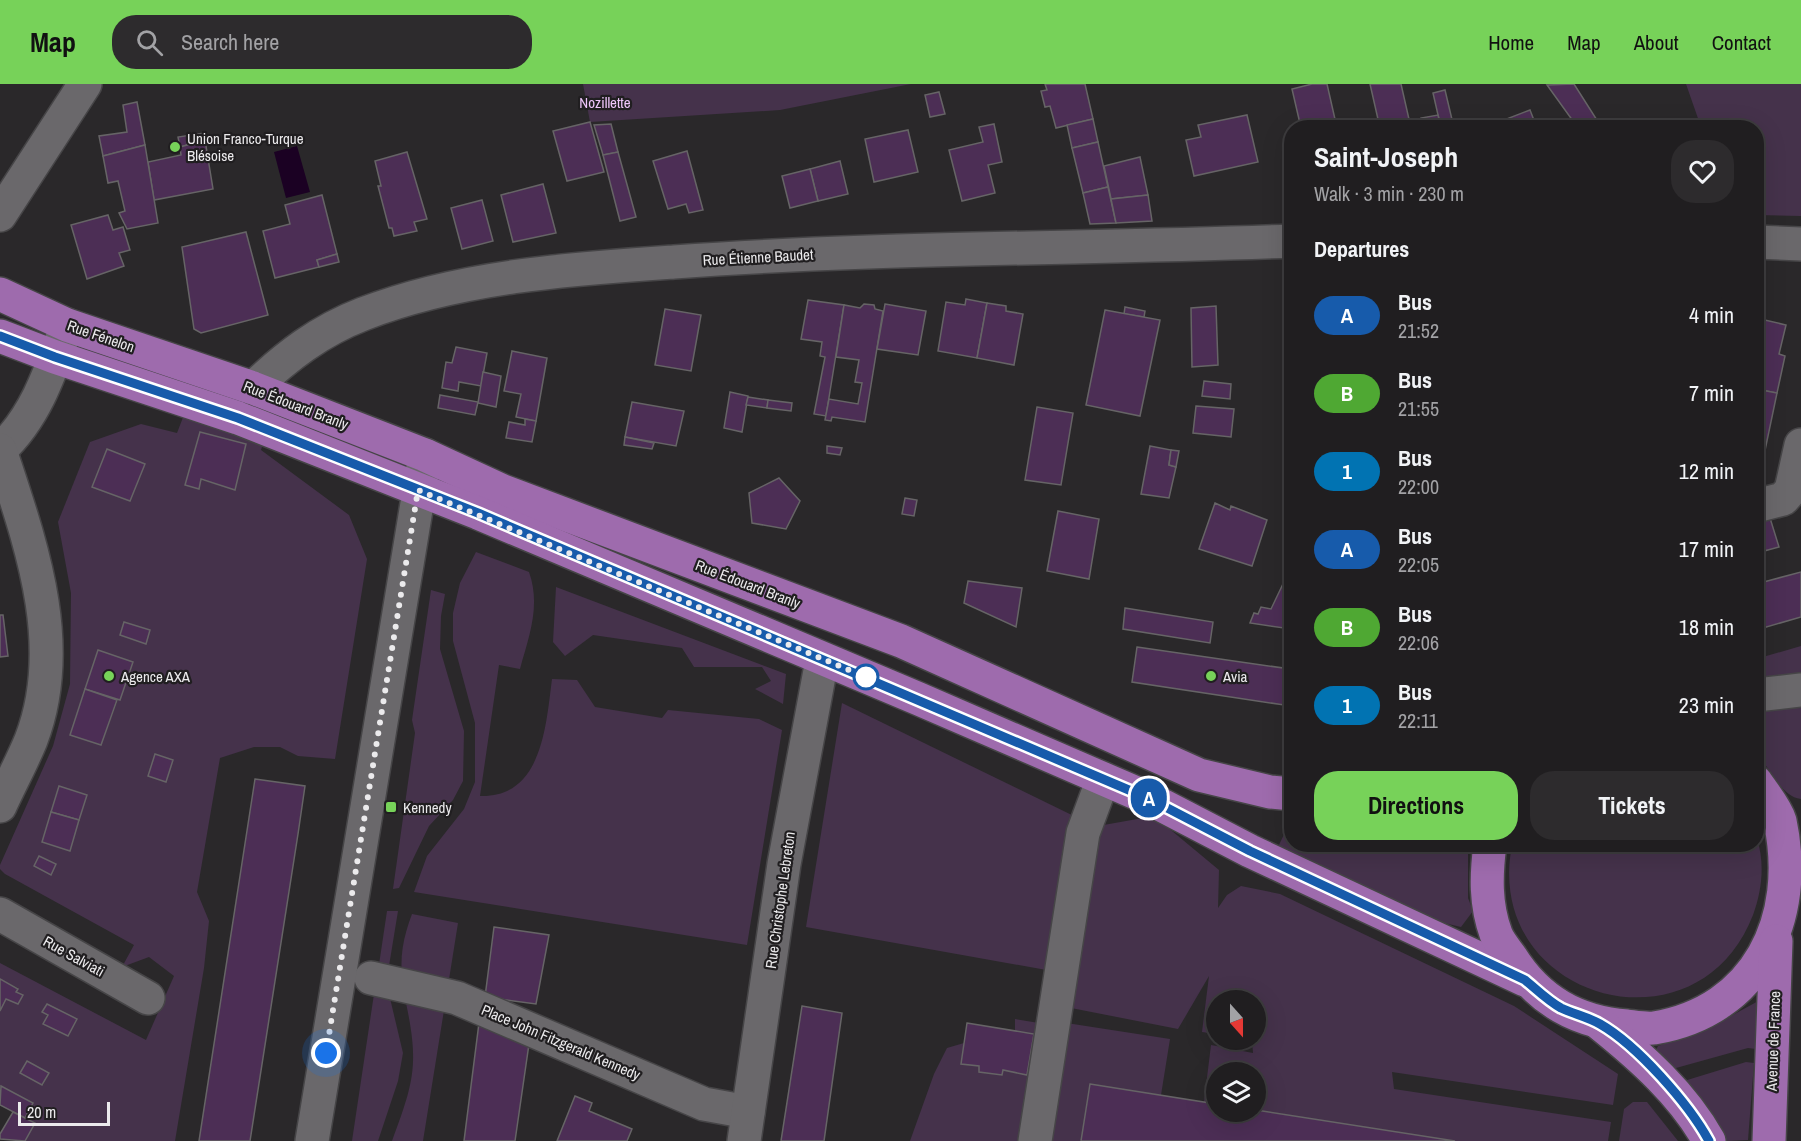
<!DOCTYPE html>
<meta charset="utf-8">
<style>
:root{--surface:#201e20;--page:#2d2b2d;--text:#f1f3f6;--muted:#a2a2a5;--line:#3d3c3e;--accent:#77d259}
body{margin:0;font-family:"Archivo Narrow",sans-serif;background:var(--page);color:var(--text);height:100vh;display:flex;flex-direction:column;font-size:22px;white-space:nowrap}
*{box-sizing:border-box;margin:0}
p{font-size:20px;color:var(--muted)}
.icon{flex:none;width:33px;height:33px;fill:none;stroke:currentColor;stroke-width:2;stroke-linecap:round;stroke-linejoin:round}
.map{position:relative;flex:1;overflow:hidden}
.panel{position:absolute;left:1284px;top:36px;width:480px;height:732px;display:flex;flex-direction:column;background:var(--surface);border-radius:24px;box-shadow:0 6px 24px #0002,0 0 0 2px var(--line)}
.panel>*{flex:none}
.badge{padding:0 12px;border-radius:20px;font-size:21px;line-height:39px}
.needle{width:39px;rotate:159deg}
.tools{position:absolute;left:1206px;top:906px;display:grid;gap:12px}
.tools a{display:grid;place-items:center;width:60px;height:60px;border-radius:50%;background:var(--surface);box-shadow:0 6px 24px #0002,0 0 0 2px var(--line);font-size:30px}
.scale{position:absolute;left:18px;bottom:15px;width:92px;box-sizing:border-box;padding-left:6px;border:3px solid #ebeaec;border-top:0;font-size:16px;line-height:21px;white-space:nowrap;color:#ebeaec;-webkit-text-stroke:4px #201e20;paint-order:stroke}
.you{position:absolute;width:30px;height:30px;margin:-15px;border:4px solid #fff;border-radius:50%;background:#1a73e8;box-shadow:0 0 0 9px #1a73e833}
.map>.badge{position:absolute;translate:-50% -50%;box-shadow:0 0 0 3px #fff}
h2{padding:0 30px;font-size:22px;line-height:54px}
.round{display:grid;place-items:center;flex:none;width:63px;height:63px;border-radius:24px;background:var(--page)}
.summary{display:flex;align-items:center;justify-content:space-between;height:102px;padding:0 30px}
h1{font-size:28px;font-weight:800;line-height:45px}
.cta{display:flex;gap:12px;margin-top:auto;padding:12px 30px}
.cta a{flex:1;height:69px;border-radius:24px;background:var(--accent);color:#111;font-size:24px;font-weight:800;line-height:69px;text-align:center}
.cta a+a{background:var(--page);color:var(--text)}
ul{padding:0;list-style:none}
li{display:flex;align-items:center;gap:18px;height:78px;padding:0 30px}
li div{flex:1}
li b{display:block;font-size:22px}
li em{font-style:normal}
li .badge{min-width:66px;font-weight:700;text-align:center}
header{display:flex;align-items:center;gap:36px;box-sizing:border-box;height:84px;padding:0 30px;background:var(--accent);color:#111}
header strong{font-size:28px}
nav{display:flex;gap:33px;margin-inline-start:auto;font-size:21px}
.search{width:420px;height:54px;background:var(--page);display:flex;align-items:center;gap:15px;box-sizing:border-box;padding:0 21px;border-radius:24px;color:var(--muted);font-size:22px}
.map>svg:first-child{display:block}
.green{fill:#45324b;fill-rule:evenodd}
.water{fill:#1b0123}
.building{fill:#4c2e55;stroke:#666466;stroke-width:1.5}
.lines{fill:none;stroke-linecap:round;stroke-linejoin:round}
.minor-casing{stroke:#464547;stroke-width:36}
.major-casing{stroke:#464547;stroke-width:36}
.minor{stroke:#6a686b;stroke-width:33}
.major{stroke:#9e6bad;stroke-width:33}
.line-casing{stroke:#fff;stroke-width:14}
.line{stroke:#175bab;stroke-width:9}
.walk{stroke:#ebeaec;stroke-width:6;stroke-dasharray:0 10.8}
.poi-dot{fill:#77d259;stroke:#201e20;stroke-width:2}
.stop-dot{fill:#fff;stroke:#175bab;stroke-width:3}
.labels{text-anchor:middle;dominant-baseline:central;stroke-width:4.5;stroke-linejoin:round;paint-order:stroke}
.park-label{font-size:15px;fill:#efc6fb;stroke:#201e20}
.poi-label{font-size:15px;fill:#ebeaec;stroke:#201e20;text-anchor:start}
.street-label{font-size:15px;fill:#ebeaec;stroke:#201e20}
</style>
<header>
<strong>Map</strong>
<div class="search"><svg class="icon" aria-label="search" viewBox="0 0 24 24"><circle cx="10" cy="10" r="6"/><path d="M15 15l6 6"/></svg>Search here</div>
<nav><a>Home</a><a>Map</a><a>About</a><a>Contact</a></nav>
</header>
<div class="map">
<svg width="1801" height="1057" viewBox="0 0 1801 1057">
<rect width="100%" height="100%" fill="#2a282a"/>
<g class="green">
<path d="M583 0H911L780 26 590 38Z"/>
<path d="M1686 0H1801V132L1757 131 1756 44 1701 43Z"/>
<path d="M187 323 265 353 261 366 349 431 367 475 335 675 298 672 280 663H254L220 674 197 808 209 837 204 884 175 1057H25L35 1039 25 1034 32 1019 2 1002 0 1004V927L6 915 22 911 16 908 18 904 0 895V879L146 956 174 892 149 873 122 883 134 861 5 790 0 785V781L53 662 70 600 71 509 58 438 90 358 141 340 177 349ZM200 349 246 360 235 405 201 396 199 404 186 400ZM107 366 145 380 130 417 92 403ZM124 538 150 546 146 560 120 551ZM98 566 132 578 101 661 70 651ZM156 670 173 676 166 698 148 692ZM59 702 86 711 70 767 42 758ZM47 920 77 936 68 952 43 928ZM27 978 49 989 43 1001 21 989Z"/>
<path d="M476 468 529 488C541 522 529 552 520 585L499 581 480 712C542 714 546 642 552 595L577 596 595 623 662 634 668 626 759 635 782 646 747 861 414 808 427 772 464 725 475 698V639L453 557V529L460 499Z"/>
<path d="M556 503 786 590 783 620 755 605 771 597 762 583H694L682 564 593 551 565 572 553 558Z"/>
<path d="M431 506 445 510 441 532 440 565 464 647 463 697 453 716 429 742 399 804 393 805 415 649 412 636Z"/>
<path d="M1801 562V591L1757 597 1756 575Z"/>
<path d="M1801 617V715C1780 712 1771 684 1757 671V620Z"/>
<path d="M842 619 1082 736 1052 887 806 843Z"/>
<path d="M1154 732 1219 786 1218 824 1227 811 1241 802 1280 810 1514 922 1618 990 1613 1021 1392 988 1394 1005 1611 1038 1608 1057H1455L1256 1026V988H1216V1020L1204 1018 1211 961 1253 969 1252 956H1256V916H1216V950L1202 948 1209 892 1178 945 1066 923 1098 742Z"/>
<path d="M1291 736 1292 760 1468 761V814L1473 827 1461 843 1440 838 1277 765Z"/>
<path d="M1757 755C1765 779 1762 807 1753 831 1697 976 1482 915 1512 761L1756 760Z"/>
<path d="M387 827H398L389 882 377 894Z"/>
<path d="M412 830 458 839 447 908 403 899C399 874 403 854 412 830Z"/>
<path d="M374 910H389L403 969 398 997 378 1057H352Z"/>
<path d="M405 914 445 920 423 1057H392C415 995 419 979 405 914Z"/>
<path d="M1762 915 1756 965 1748 964 1676 984 1671 988 1655 968 1658 962 1709 944Z"/>
<path d="M1015 935 1045 940 1028 1057H910L934 990 947 964 964 959 961 979 979 982V988L1002 991 1003 986 1027 990 1034 950 1015 947Z"/>
<path d="M1060 938 1170 955 1161 1011 1090 1000 1081 1057H1041Z"/>
<path d="M1746 978 1754 979 1748 1056 1726 1057 1684 997Z"/>
<path d="M1633 1018H1647L1678 1057H1619L1624 1025Z"/>
</g>
<path class="water" d="M297 62 310 108 286 114 274 68Z"/>
<g class="building">
<path d="M1045 0H1085L1093 35 1056 44 1050 22 1045 23 1041 7 1047 6Z"/>
<path d="M1312 0H1327L1337 44H1301L1292 5Z"/>
<path d="M1370 0H1401L1411 44H1380Z"/>
<path d="M1574 0 1602 44H1578L1547 1Z"/>
<path d="M1445 6 1454 44H1441L1433 9Z"/>
<path d="M939 8 945 30 930 33 925 11Z"/>
<path d="M137 18 145 61 103 72 99 52 127 48 123 21Z"/>
<path d="M1530 26 1537 44 1486 43Z"/>
<path d="M1247 31 1258 78 1194 92 1186 56 1201 53 1198 41Z"/>
<path d="M1438 31 1440 40 1423 44 1421 34Z"/>
<path d="M1093 35 1098 58 1072 64 1067 41Z"/>
<path d="M1484 36 1486 44H1468V43Z"/>
<path d="M590 38 604 88 567 97 553 47Z"/>
<path d="M611 40 618 68 603 71 594 41Z"/>
<path d="M994 40 1002 78 988 81 995 109 962 117 949 66 983 58 979 43Z"/>
<path d="M908 46 918 88 874 98 865 55Z"/>
<path d="M204 49 205 56 180 63 178 53Z"/>
<path d="M205 56 213 105 154 116 148 78 181 71 180 63Z"/>
<path d="M1098 58 1108 103 1083 109 1072 64Z"/>
<path d="M145 61 158 139 127 145 119 129 125 127 118 97 108 99 103 72Z"/>
<path d="M687 67 703 126 689 129 686 120 668 125 653 77Z"/>
<path d="M407 68 427 135 414 138 417 147 394 152 392 144H389L378 102H381L375 77Z"/>
<path d="M618 68 636 133 620 137 603 71Z"/>
<path d="M1140 73 1148 111 1111 115 1104 82Z"/>
<path d="M840 77 848 110 818 117 810 85Z"/>
<path d="M810 85 818 117 790 124 782 92Z"/>
<path d="M543 100 556 149 513 158 501 111Z"/>
<path d="M1108 103 1116 139 1090 140 1083 109Z"/>
<path d="M322 111 337 170 317 176 319 183 275 194 263 147 290 140 285 121Z"/>
<path d="M1148 111 1152 137 1116 139 1111 115Z"/>
<path d="M482 116 493 157 462 165 451 124Z"/>
<path d="M108 131 113 146 123 143 130 166 119 169 124 182 87 195 71 141Z"/>
<path d="M246 148 268 231 201 249 194 245 182 163Z"/>
<path d="M337 170 339 178 319 183 317 176Z"/>
<path d="M966 215 987 219 977 274 938 267 946 218 965 221Z"/>
<path d="M808 216 844 221 826 332 814 330 825 273 820 272 822 258 801 255Z"/>
<path d="M987 219 1006 222V227L1023 230 1014 281 977 274Z"/>
<path d="M864 220 874 221 875 225 883 227 865 338 832 333 831 337 825 336 829 315 858 320 862 299 855 298 859 276 836 273 844 221 860 224Z"/>
<path d="M885 220 926 227 918 271 877 265Z"/>
<path d="M1216 222 1218 281 1192 283 1191 224Z"/>
<path d="M1125 223 1145 227 1144 233 1124 230Z"/>
<path d="M665 225 701 231 691 287 655 281Z"/>
<path d="M1105 226 1160 236 1140 332 1086 321Z"/>
<path d="M1756 234 1786 241 1779 270 1785 272 1777 309 1756 305Z"/>
<path d="M456 263 487 269 481 302 459 298 458 307 442 304 446 278 452 279Z"/>
<path d="M512 267 547 274 536 337 516 333 521 310 504 307Z"/>
<path d="M483 288 501 292 496 323 478 319Z"/>
<path d="M1204 297 1231 300 1230 315 1202 312Z"/>
<path d="M1756 305 1777 309 1763 376 1756 375Z"/>
<path d="M730 308 748 312 742 348 724 344Z"/>
<path d="M440 311 478 318 475 331 438 324Z"/>
<path d="M748 313 768 316 767 324 746 321Z"/>
<path d="M1285 315 1292 316V326H1285Z"/>
<path d="M768 316 792 319 791 327 767 324Z"/>
<path d="M632 318 684 327 676 362 625 353Z"/>
<path d="M1196 322 1234 325 1231 353 1193 349Z"/>
<path d="M1037 323 1073 329 1061 401 1025 396Z"/>
<path d="M525 335 536 337 532 358 506 354 509 338 525 341Z"/>
<path d="M200 348 246 360 235 406 201 395 199 405 185 401Z"/>
<path d="M625 353 654 359 652 365 624 361Z"/>
<path d="M827 362 842 364 840 371 827 369Z"/>
<path d="M1150 362 1171 366 1169 381 1176 383 1169 414 1141 410Z"/>
<path d="M107 365 145 380 130 417 92 403Z"/>
<path d="M1171 366 1179 367 1176 383 1169 381Z"/>
<path d="M779 394 800 417 786 445 752 439 749 409Z"/>
<path d="M905 414 917 416 914 432 902 430Z"/>
<path d="M1215 419 1230 426 1231 422 1267 436 1252 482 1199 465Z"/>
<path d="M1058 427 1099 435 1089 495 1047 487Z"/>
<path d="M1770 434 1779 463 1764 467 1756 438Z"/>
<path d="M1756 441 1764 467 1756 469Z"/>
<path d="M1292 481V526L1284 544 1250 539 1254 529 1258 530 1261 523 1271 525Z"/>
<path d="M1801 488V533L1756 546V500Z"/>
<path d="M968 497 1022 504 1016 543 964 519Z"/>
<path d="M1125 524 1213 538 1210 559 1123 545Z"/>
<path d="M0 531H3L8 572 0 573Z"/>
<path d="M124 538 150 546 146 560 120 551Z"/>
<path d="M1137 563 1290 585 1284 621 1132 598Z"/>
<path d="M98 566 133 578 120 616 85 605Z"/>
<path d="M85 605 117 616 101 661 70 651Z"/>
<path d="M155 670 173 676 166 698 148 692Z"/>
<path d="M255 695 305 702 298 750 250 1057H199Z"/>
<path d="M59 702 87 711 79 736 51 728Z"/>
<path d="M51 728 79 736 70 767 42 758Z"/>
<path d="M39 772 56 780 51 791 34 782Z"/>
<path d="M494 843 549 851 536 920 485 913Z"/>
<path d="M0 895 18 905 16 908 23 911 18 920 6 915 0 927Z"/>
<path d="M47 920 77 935 68 952 43 940 48 931 42 928Z"/>
<path d="M802 922 842 929 824 1057H781Z"/>
<path d="M480 931 530 953 515 1057H464Z"/>
<path d="M967 939 1034 950 1027 991 1003 986 1002 991 979 988V982L961 980Z"/>
<path d="M27 977 49 989 42 1001 20 989Z"/>
<path d="M1090 1000 1216 1020V1028L1256 1026 1455 1057H1081Z"/>
<path d="M1 1002 33 1019 25 1034 0 1021Z"/>
<path d="M575 1012 592 1019 589 1027 632 1045 627 1057H557Z"/>
<path d="M13 1028 35 1039 25 1057 0 1055V1050Z"/>
</g>
<g class="lines">
<defs>
<g id="minor">
<path d="M0 131 85 0"/>
<path d="M1756 158 1801 160"/>
<path d="M253 304C287 272 319 247 363 230 461 192 571 185 674 178 880 163 1086 165 1292 157"/>
<path d="M0 366C36 333 51 286 67 241"/>
<path d="M1756 422 1783 415 1791 406 1801 361"/>
<path d="M1756 611 1801 606"/>
<path d="M0 722C10 700 22 678 31 656 68 560 30 458 0 366"/>
<path d="M0 830 148 914"/>
<path d="M371 894 457 914 704 1020 748 1028"/>
<path d="M312 1057 425 371"/>
<path d="M744 1057 784 780 822 576"/>
<path d="M1035 1057 1083 749 1103 695"/>
</g>
<g id="major">
<path d="M0 210 67 241 253 304 425 371 503 407 901 557 1199 691 1270 708 1292 710"/>
<path d="M0 252 55 273 238 334 478 429 919 615 1150 715 1250 767 1525 896"/>
<path d="M1490 760C1486 791 1485 820 1496 850 1499 858 1506 866 1511 873 1538 916 1576 938 1627 942 1635 943 1646 945 1654 944 1757 927 1801 835 1780 737 1776 724 1764 710 1756 698"/>
<path d="M1600 940C1641 973 1683 1010 1709 1057"/>
<path d="M1769 1057 1776 857"/>
</g>
</defs>
<use href="#minor" class="minor-casing"/>
<use href="#major" class="major-casing"/>
<use href="#minor" class="minor"/>
<use href="#major" class="major"/>
</g>
<g class="lines">
<defs>
<path id="line" d="M0 252 55 273 238 334 478 429 1150 715 1250 767 1525 896C1536 905 1548 917 1561 924 1574 930 1588 933 1600 940 1637 961 1689 1020 1709 1057"/>
</defs>
<use href="#line" class="line-casing"/>
<use href="#line" class="line"/>
<path class="walk" d="M326 969 418 406 866 593"/>
</g>
<g class="poi-dot">
<circle cx="175" cy="63" r="6"/>
<circle cx="109" cy="592" r="6"/>
<circle cx="1211" cy="592" r="6"/>
<rect x="385" y="717" width="12" height="12" rx="3"/>
</g>
<circle class="stop-dot" cx="866" cy="593" r="12"/>
<g class="labels">
<g class="park-label">
<text x="605" y="18">Nozillette</text>
</g>
<g class="poi-label">
<text x="187" y="54">Union Franco-Turque<tspan x="187" dy="17">Blésoise</tspan></text>
<text x="121" y="592">Agence AXA</text>
<text x="1223" y="592">Avia</text>
<text x="403" y="723">Kennedy</text>
</g>
<g class="street-label">
<text transform="translate(758 173) rotate(-3)">Rue Étienne Baudet</text>
<text transform="translate(101 252) rotate(19)">Rue Fénelon</text>
<text transform="translate(296 321) rotate(21)">Rue Édouard Branly</text>
<text transform="translate(748 500) rotate(21)">Rue Édouard Branly</text>
<text transform="translate(780 816) rotate(-82)">Rue Christophe Lebreton</text>
<text transform="translate(74 872) rotate(29)">Rue Salviati</text>
<text transform="translate(1773 957) rotate(-88)">Avenue de France</text>
<text transform="translate(561 958) rotate(23)">Place John Fitzgerald Kennedy</text>
</g>
</g>
</svg>
<div class="tools">
<a><svg class="needle" viewBox="-14 -14 28 28"><path d="M0-13l5 13h-10z" fill="#e53935"/><path d="M0 13l5-13h-10z" fill="#a2a2a5"/></svg></a>
<a><svg class="icon" aria-label="layers" viewBox="0 0 24 24"><path d="M12 4l9 5-9 5-9-5zM3 14l9 5 9-5"/></svg></a>
</div>
<div class="scale">20 m</div>
<div class="you" style="left:326px;top:969px"></div>
<b class="badge" style="left:1149px;top:714px;background:#175bab;color:#fff">A</b>
<section class="panel">
<div class="summary"><div><h1>Saint-Joseph</h1><p>Walk · 3 min · 230 m</p></div><a class="round"><svg class="icon" aria-label="heart" viewBox="0 0 24 24"><path d="M12 20l-8-8c-3-5 5-10 8-4 3-6 11-1 8 4z"/></svg></a></div>
<h2>Departures</h2>
<ul>
<li><span class="badge" style="background:#175bab;color:#fff">A</span><div><b>Bus</b><p>21:52</p></div><em>4 min</em></li>
<li><span class="badge" style="background:#4fa833;color:#fff">B</span><div><b>Bus</b><p>21:55</p></div><em>7 min</em></li>
<li><span class="badge" style="background:#0173b2;color:#fff">1</span><div><b>Bus</b><p>22:00</p></div><em>12 min</em></li>
<li><span class="badge" style="background:#175bab;color:#fff">A</span><div><b>Bus</b><p>22:05</p></div><em>17 min</em></li>
<li><span class="badge" style="background:#4fa833;color:#fff">B</span><div><b>Bus</b><p>22:06</p></div><em>18 min</em></li>
<li><span class="badge" style="background:#0173b2;color:#fff">1</span><div><b>Bus</b><p>22:11</p></div><em>23 min</em></li>
</ul>
<div class="cta"><a>Directions</a><a>Tickets</a></div>
</section>
</div>
